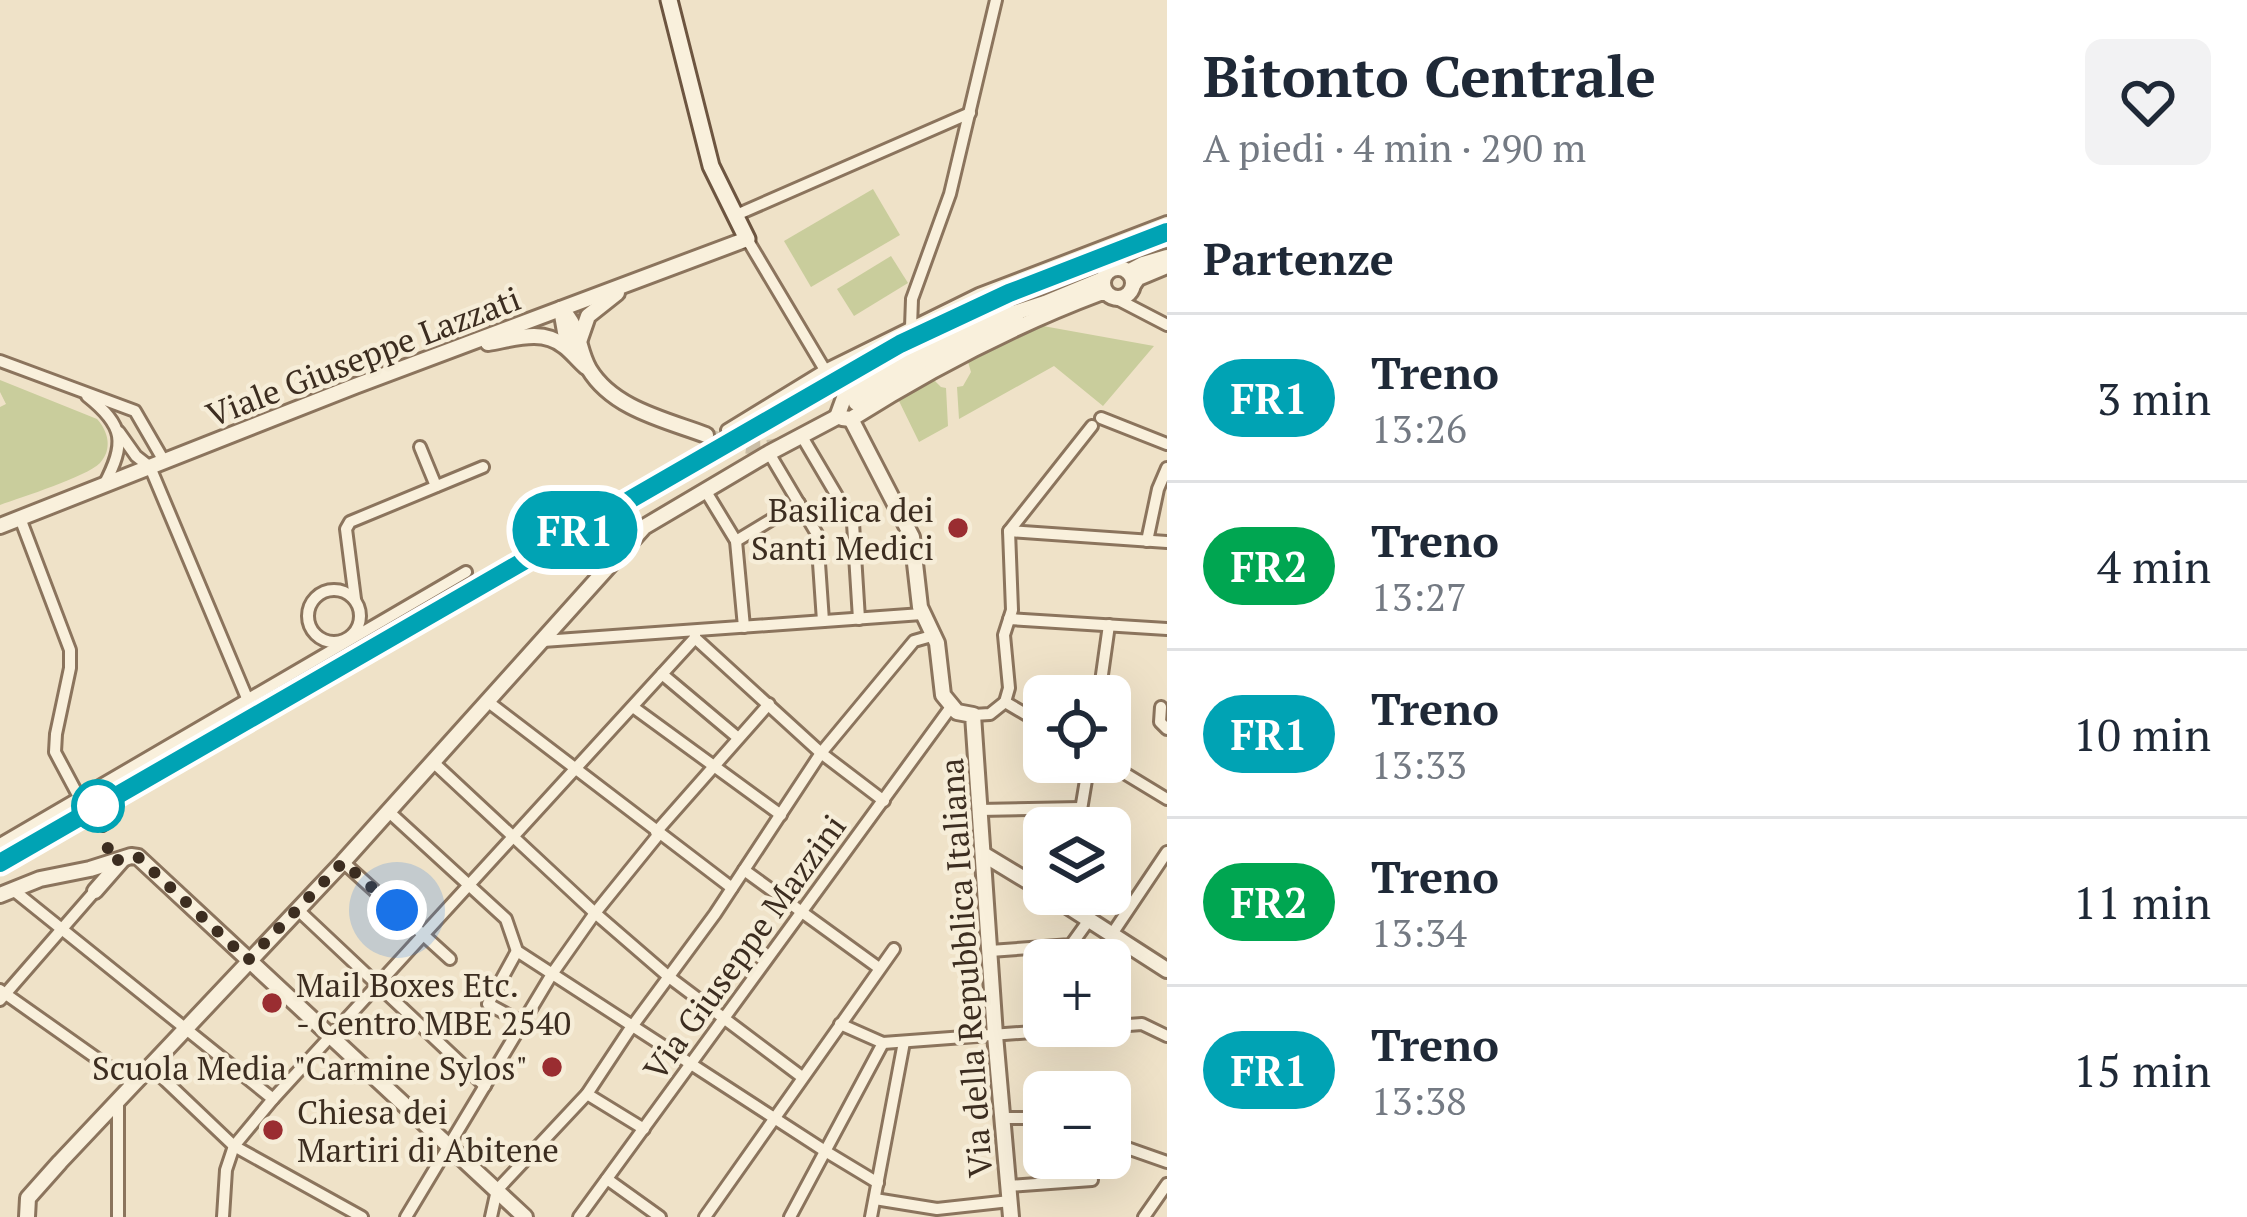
<!DOCTYPE html>
<html lang="it">
<meta charset="utf-8">
<style>
:root{--surface:#fff;--page:#f2f2f3;--text:#1f2937;--muted:#747a83;--line:#e0e1e3}
body{margin:0;font-family:"PT Serif",serif;background:var(--page);color:var(--text);height:100vh;display:flex;flex-direction:column;font-size:45px;white-space:nowrap}
*{box-sizing:border-box;margin:0}
p{font-size:39px;color:var(--muted)}
.icon{flex:none;width:66px;height:66px;fill:none;stroke:currentColor;stroke-width:2;stroke-linecap:round;stroke-linejoin:round}
.map{position:relative;flex:1;overflow:hidden}
.panel{display:flex;flex-direction:column;background:var(--surface);width:1080px}
.panel>*{flex:none}
.badge{padding:0 24px;border-radius:39px;font-size:42px;line-height:78px}
.tools{position:absolute;left:1023px;top:675px;display:grid;gap:24px}
.tools a{display:grid;place-items:center;width:108px;height:108px;border-radius:18px;background:var(--surface);box-shadow:0 12px 48px #0002;font-size:60px}
.you{position:absolute;width:60px;height:60px;margin:-30px;border:9px solid #fff;border-radius:50%;background:#1a73e8;box-shadow:0 0 0 18px #1a73e833}
.map>.badge{position:absolute;translate:-50% -50%;box-shadow:0 0 0 6px #fff}
h2{padding:0 36px;font-size:45px;line-height:108px}
.round{display:grid;place-items:center;flex:none;width:126px;height:126px;border-radius:18px;background:var(--page)}
.headline{display:flex;align-items:center;justify-content:space-between;height:204px;padding:0 36px}
h1{font-size:57px;font-weight:800;line-height:90px}
ul{padding:0;list-style:none}
li{display:flex;align-items:center;gap:36px;height:168px;padding:0 36px;border-top:3px solid var(--line)}
li div{flex:1}
li b{display:block;font-size:45px}
li em{font-style:normal}
li .badge{min-width:132px;font-weight:700;text-align:center}
main{display:flex;flex:1;min-height:0}
.map>svg:first-child{display:block}
.green{fill:#c9cd9c}
.lines{fill:none;stroke-linecap:round;stroke-linejoin:round}
.tertiary-tunnel{stroke:#cbbea6;stroke-width:14;stroke-dasharray:14 7;stroke-linecap:butt}
.minor-casing{stroke:#8b745d;stroke-width:16}
.tertiary-casing{stroke:#8b745d;stroke-width:20}
.secondary-casing{stroke:#6d5540;stroke-width:21}
.minor{stroke:#f9f0dc;stroke-width:10}
.tertiary{stroke:#f9f0dc;stroke-width:14}
.secondary{stroke:#f9f0dc;stroke-width:15}
.rail-casing{stroke:#3c2d20;stroke-width:8}
.rail{stroke:#f6edd8;stroke-width:3;stroke-dasharray:9;stroke-linecap:butt}
.line-casing{stroke:#fff;stroke-width:27}
.line{stroke:#00a3b4;stroke-width:18}
.walk{stroke:#3c2d20;stroke-width:12;stroke-dasharray:0 21.6}
.poi-dot{fill:#9a2d31;stroke:#f6edd8;stroke-width:4.5}
.stop-dot{fill:#fff;stroke:#00a3b4;stroke-width:6}
.labels{text-anchor:middle;dominant-baseline:central;stroke-width:9;stroke-linejoin:round;paint-order:stroke}
.street-label{font-size:33px;fill:#3c2d20;stroke:#f6edd8}
.poi-label{font-size:33px;fill:#3c2d20;stroke:#f6edd8;text-anchor:end}
</style>
<main>
<div class="map">
<svg width="1167" height="1217" viewBox="0 0 1167 1217">
<rect width="100%" height="100%" fill="#efe2c8"/>
<g class="green">
<path d="M873 189 900 235 811 287 784 241Z"/>
<path d="M891 256 908 283 854 316 837 289Z"/>
<path d="M1043 326 1154 346 1103 406 1054 366 959 419 957 387 963 386 971 372 968 362Z"/>
<path d="M932 378 941 387 946 388 948 426 919 442 898 399Z"/>
<path d="M0 380 97 419C108 431 113 449 100 463 86 477 22 497 0 505V407L6 404 0 392Z"/>
</g>
<g class="lines">
<path class="tertiary-tunnel" d="M706 435C731 443 752 452 778 445"/>
<defs>
<g id="minor">
<path d="M734 216 970 113"/>
<path d="M747 239 825 370"/>
<path d="M1115 298 1167 325"/>
<path d="M911 327 912 299 950 194 996 0"/>
<path d="M0 361 135 411 164 461"/>
<path d="M87 396C125 426 126 443 104 485"/>
<path d="M1101 418 1167 444"/>
<path d="M727 430 825 370 979 294 1167 222"/>
<path d="M119 432 136 456 150 467 247 698"/>
<path d="M801 435 853 523 859 619"/>
<path d="M420 447 436 486"/>
<path d="M769 453 817 534 823 621"/>
<path d="M705 490 736 541 744 627"/>
<path d="M20 518 70 650V668L56 734 55 752 79 797"/>
<path d="M1009 531 1167 542"/>
<path d="M736 541 799 503"/>
<path d="M1147 541 1158 489 1167 468"/>
<circle cx="334" cy="616" r="26"/>
<path d="M355 599 346 529 350 522 483 467"/>
<path d="M1009 619 1167 629"/>
<path d="M695 638 821 753 884 801"/>
<path d="M543 641 922 614"/>
<path d="M662 674 737 737"/>
<path d="M1099 696 1109 625"/>
<path d="M487 701 732 888"/>
<path d="M1005 702 1009 688 1004 635 1012 610 1009 531 1092 426"/>
<path d="M1005 702 1044 725"/>
<path d="M633 707 781 815"/>
<path d="M1161 707 1160 722 1167 729"/>
<path d="M973 715 990 714 1005 702"/>
<path d="M433 762 595 913 669 977 802 1077"/>
<path d="M1106 762 1167 799"/>
<path d="M979 810 1081 808"/>
<path d="M388 811 506 919 517 951 825 1151 878 1183"/>
<path d="M1078 828 1089 762"/>
<path d="M656 832 769 704"/>
<path d="M0 844 466 572"/>
<path d="M343 862 450 959"/>
<path d="M744 870 879 968"/>
<path d="M12 889 273 1099"/>
<path d="M297 909 485 1086"/>
<path d="M1112 934 1167 852"/>
<path d="M517 951 488 1004 523 1023"/>
<path d="M990 951 1071 945 1089 920"/>
<path d="M0 990 133 1084"/>
<path d="M0 1000 95 891"/>
<path d="M840 1024 883 1043 1142 1024 1167 1036"/>
<path d="M150 1066 234 1146 362 1217"/>
<path d="M587 1094 644 1129"/>
<path d="M1003 1118H1034L1044 1121"/>
<path d="M1110 1142 1167 1162"/>
<path d="M607 1179 660 1217"/>
<path d="M1009 1186 1092 1180"/>
<path d="M875 1199 937 1209 1010 1201"/>
<path d="M118 1217V1100"/>
<path d="M223 1217 226 1170 234 1146 273 1099 695 638V631"/>
<path d="M406 1217 552 974 595 913 659 834"/>
<path d="M491 1217 497 1190 587 1094 628 1032 715 914 821 753 914 641 935 635"/>
<path d="M579 1217 951 707"/>
<path d="M705 1217 894 949"/>
<path d="M790 1217 883 1043"/>
<path d="M871 1217 904 1042"/>
<path d="M1144 1217 1167 1184"/>
</g>
<g id="tertiary">
<circle cx="1118" cy="283" r="15"/>
<path d="M1128 272 1143 264 1167 257"/>
<path d="M1133 285 1138 278 1167 266"/>
<path d="M561 309C581 328 577 348 589 369 613 409 666 420 706 435"/>
<path d="M561 309 565 332 575 352"/>
<path d="M580 339 588 316 617 293"/>
<path d="M488 343C513 339 542 328 564 346 572 352 578 360 586 367"/>
<path d="M856 403 1016 318"/>
<path d="M837 417 844 398 924 353 986 322 1045 303 1103 279"/>
<path d="M842 418 851 419C927 371 1015 325 1100 293H1106"/>
<path d="M851 419 912 537 920 607 937 643 943 695 957 712 973 715 995 1035 1011 1217"/>
<path d="M0 526 355 386 747 239"/>
<path d="M983 854 1044 891"/>
<path d="M95 891 123 859"/>
<path d="M1049 894 1167 970"/>
<path d="M0 895 40 879 90 869 131 856 138 857 525 1217"/>
<path d="M27 1217 28 1198 60 1162 343 862 644 527 769 453 837 417"/>
</g>
<path id="secondary" d="M669 0 711 166 747 239"/>
</defs>
<use href="#minor" class="minor-casing"/>
<use href="#tertiary" class="tertiary-casing"/>
<use href="#secondary" class="secondary-casing"/>
<use href="#minor" class="minor"/>
<use href="#tertiary" class="tertiary"/>
<use href="#secondary" class="secondary"/>
<defs>
<path id="rail" d="M0 871 893 356 1007 300 1167 238"/>
</defs>
<use href="#rail" class="rail-casing"/>
<use href="#rail" class="rail"/>
</g>
<g class="lines">
<defs>
<path id="line" d="M0 863 900 344 1009 293 1167 232"/>
</defs>
<use href="#line" class="line-casing"/>
<use href="#line" class="line"/>
<path class="walk" d="M98 806 111 862 131 856 138 857 248 960 343 862 397 910"/>
</g>
<g class="poi-dot">
<circle cx="958" cy="528" r="12"/>
<circle cx="272" cy="1003" r="12"/>
<circle cx="552" cy="1067" r="12"/>
<circle cx="273" cy="1130" r="12"/>
</g>
<circle class="stop-dot" cx="98" cy="806" r="24"/>
<g class="labels">
<g class="street-label">
<text transform="translate(363 356) rotate(-21)">Viale Giuseppe Lazzati</text>
<text transform="translate(744 947) rotate(-54)">Via Giuseppe Mazzini</text>
<text transform="translate(965 968) rotate(-94)">Via della Repubblica Italiana</text>
</g>
<g class="poi-label">
<text x="934" y="509">Basilica dei<tspan x="934" dy="38">Santi Medici</tspan></text>
<text x="296" y="984" text-anchor="start">Mail Boxes Etc.<tspan x="296" dy="38">- Centro MBE 2540</tspan></text>
<text x="528" y="1067">Scuola Media "Carmine Sylos"</text>
<text x="297" y="1111" text-anchor="start">Chiesa dei<tspan x="297" dy="38">Martiri di Abitene</tspan></text>
</g>
</g>
</svg>
<div class="tools">
<a><svg class="icon" aria-label="locate" viewBox="0 0 24 24"><circle cx="12" cy="12" r="6"/><path d="M12 2v4M12 18v4M2 12h4M18 12h4"/></svg></a>
<a><svg class="icon" aria-label="layers" viewBox="0 0 24 24"><path d="M12 4l9 5-9 5-9-5zM3 14l9 5 9-5"/></svg></a>
<a>+</a>
<a>−</a>
</div>
<div class="you" style="left:397px;top:910px"></div>
<b class="badge" style="left:575px;top:530px;background:#00a3b4;color:#fff">FR1</b>
</div>
<section class="panel">
<div class="headline"><div><h1>Bitonto Centrale</h1><p>A piedi · 4 min · 290 m</p></div><a class="round"><svg class="icon" aria-label="heart" viewBox="0 0 24 24"><path d="M12 20l-8-8c-3-5 5-10 8-4 3-6 11-1 8 4z"/></svg></a></div>
<h2>Partenze</h2>
<ul>
<li><span class="badge" style="background:#00a3b4;color:#fff">FR1</span><div><b>Treno</b><p>13:26</p></div><em>3 min</em></li>
<li><span class="badge" style="background:#00a651;color:#fff">FR2</span><div><b>Treno</b><p>13:27</p></div><em>4 min</em></li>
<li><span class="badge" style="background:#00a3b4;color:#fff">FR1</span><div><b>Treno</b><p>13:33</p></div><em>10 min</em></li>
<li><span class="badge" style="background:#00a651;color:#fff">FR2</span><div><b>Treno</b><p>13:34</p></div><em>11 min</em></li>
<li><span class="badge" style="background:#00a3b4;color:#fff">FR1</span><div><b>Treno</b><p>13:38</p></div><em>15 min</em></li>
</ul>
</section>
</main>
